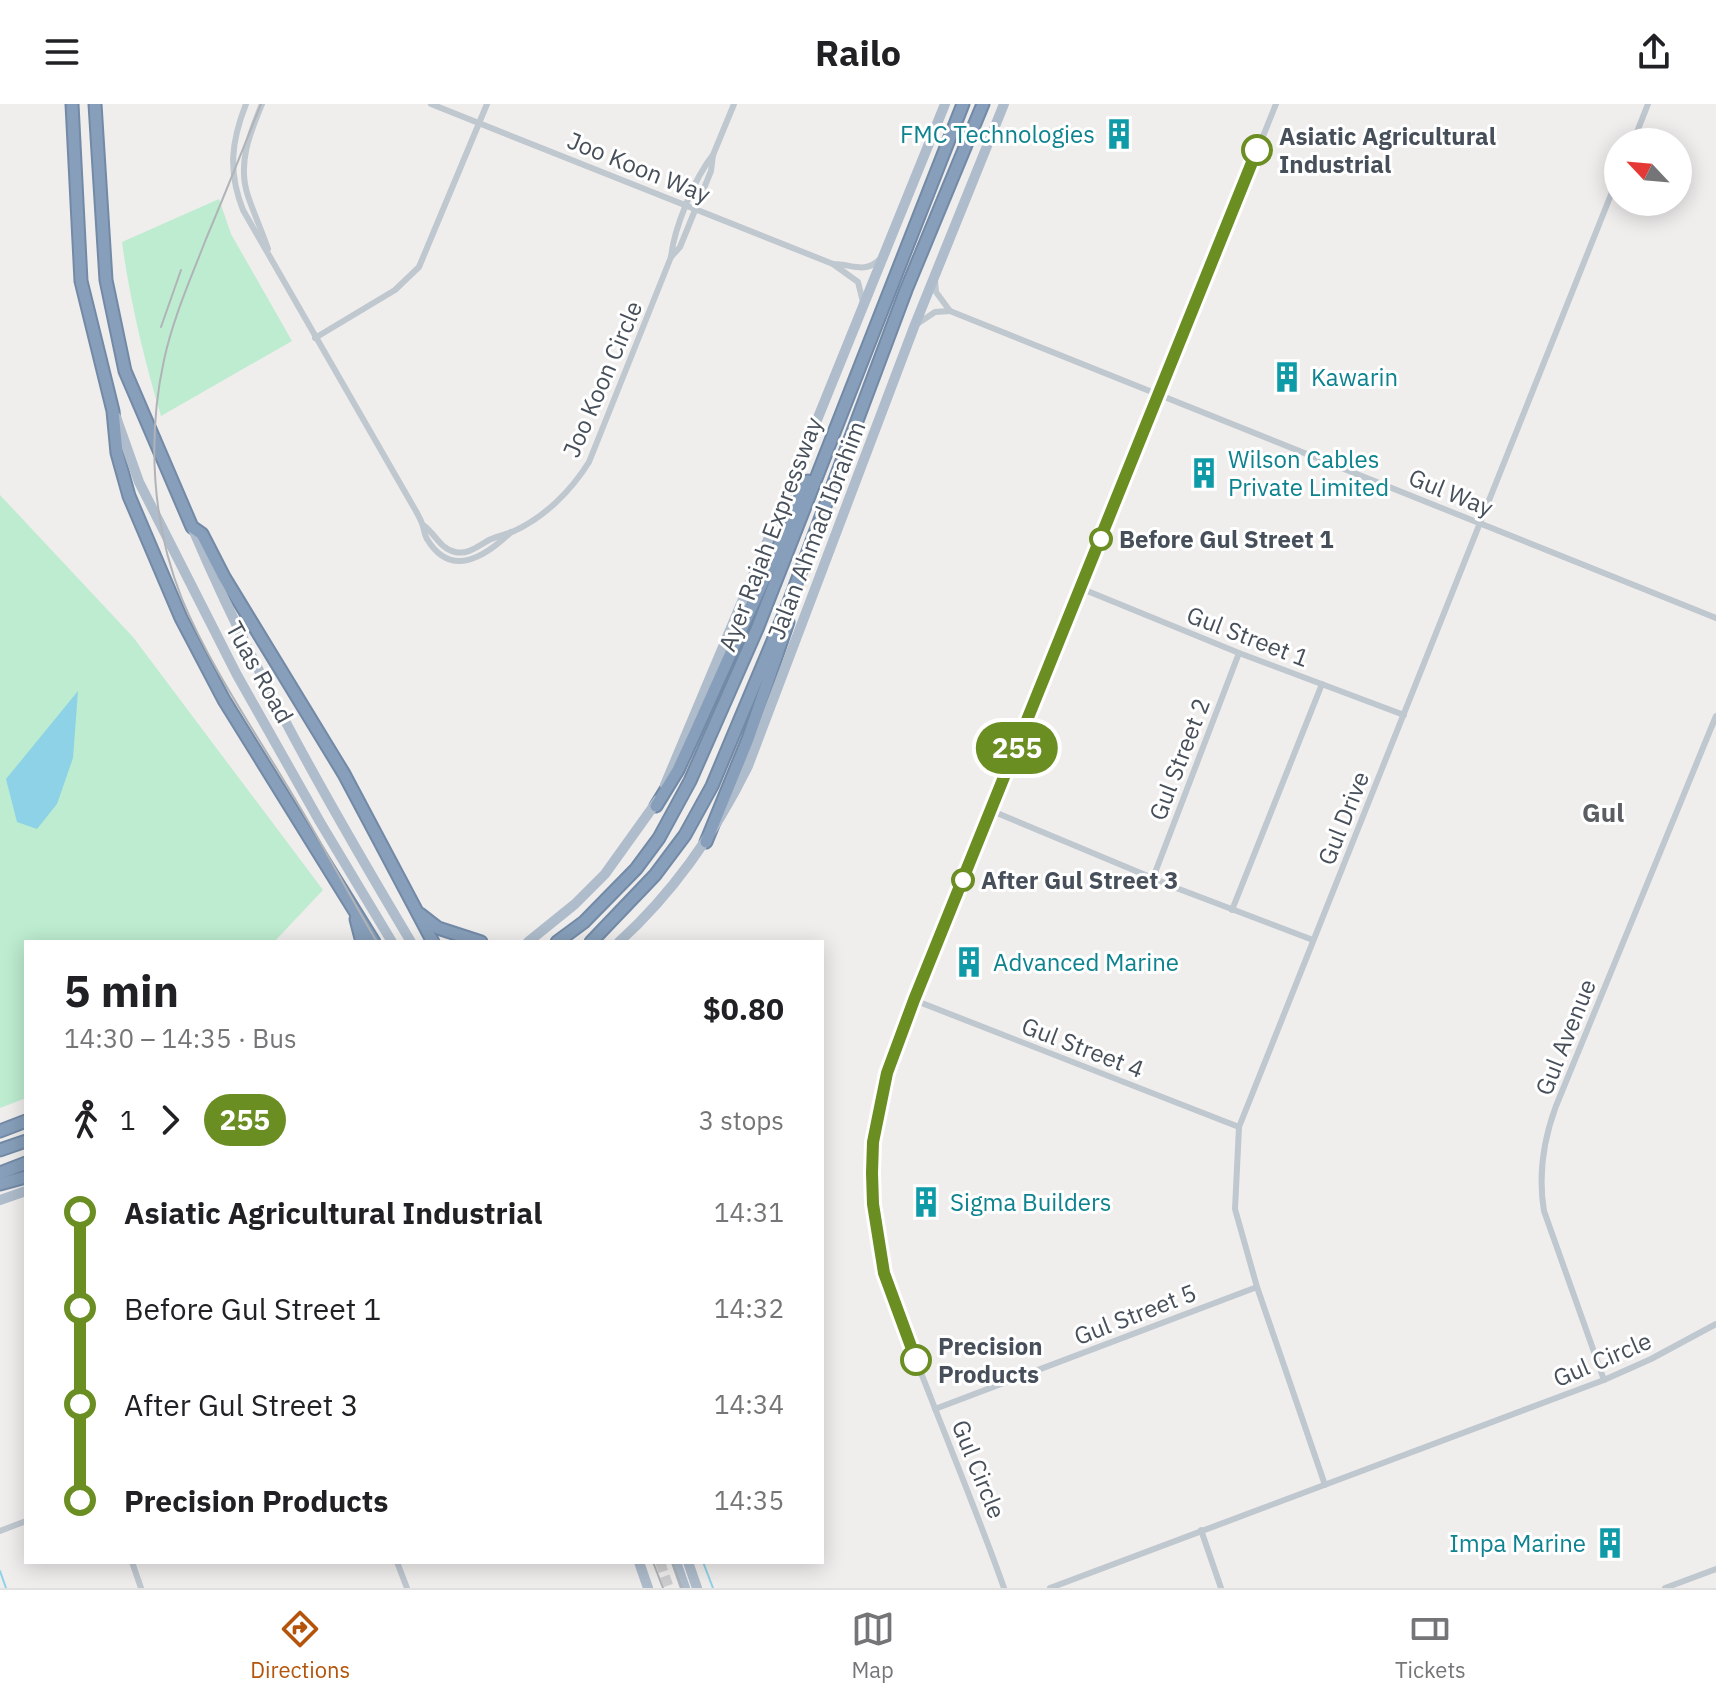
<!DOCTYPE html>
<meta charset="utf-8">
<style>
:root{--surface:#fff;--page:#f6f6f6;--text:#202124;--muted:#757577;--line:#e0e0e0;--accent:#b45309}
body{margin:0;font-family:"IBM Plex Sans",sans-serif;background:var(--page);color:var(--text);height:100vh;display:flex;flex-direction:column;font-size:30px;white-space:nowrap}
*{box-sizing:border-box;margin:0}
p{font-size:26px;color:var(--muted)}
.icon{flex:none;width:44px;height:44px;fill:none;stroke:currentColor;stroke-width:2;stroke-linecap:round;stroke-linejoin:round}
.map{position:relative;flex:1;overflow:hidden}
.drawer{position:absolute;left:24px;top:836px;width:800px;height:624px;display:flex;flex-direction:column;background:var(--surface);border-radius:0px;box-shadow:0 4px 20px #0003}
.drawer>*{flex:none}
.badge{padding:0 16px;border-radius:26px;font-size:28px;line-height:52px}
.needle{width:52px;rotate:296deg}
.fabs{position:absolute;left:1604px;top:24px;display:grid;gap:16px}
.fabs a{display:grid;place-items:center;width:88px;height:88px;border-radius:50%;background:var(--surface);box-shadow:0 4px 20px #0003;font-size:40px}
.map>.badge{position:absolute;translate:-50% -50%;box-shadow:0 0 0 4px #fff}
.legs{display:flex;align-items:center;gap:12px;height:88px;padding:0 40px;font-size:26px}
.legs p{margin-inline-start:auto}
.head{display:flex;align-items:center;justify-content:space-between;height:136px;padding:0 40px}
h1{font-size:44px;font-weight:700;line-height:60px}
ul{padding:0 40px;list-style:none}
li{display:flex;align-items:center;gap:28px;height:96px;font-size:30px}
li i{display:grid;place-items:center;width:12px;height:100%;margin:0 10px;background:currentColor}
li i::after{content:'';width:20px;height:20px;margin:-10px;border:6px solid;border-radius:50%;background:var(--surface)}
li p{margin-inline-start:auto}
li:first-child i{background:linear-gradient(#0000 50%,currentColor 0)}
li:last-child i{background:linear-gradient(currentColor 50%,#0000 0)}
header{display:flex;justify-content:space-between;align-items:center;height:104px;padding:0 40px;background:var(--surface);font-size:36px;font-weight:700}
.tabs{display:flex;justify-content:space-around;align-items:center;height:112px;border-top:2px solid var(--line);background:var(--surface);font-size:22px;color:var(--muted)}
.tabs a{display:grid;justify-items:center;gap:4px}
.tabs .current{color:var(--accent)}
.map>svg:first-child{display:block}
.green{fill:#bdecd0}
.water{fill:#8dd2e7}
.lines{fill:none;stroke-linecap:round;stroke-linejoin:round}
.stream{stroke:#8dd2e7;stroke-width:2}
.primary-tunnel{stroke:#ceced0;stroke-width:10;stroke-dasharray:10 5;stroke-linecap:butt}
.motorway-casing{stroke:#738aa6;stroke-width:15}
.minor{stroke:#bfc7cf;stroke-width:6}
.primary{stroke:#aebccb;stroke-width:10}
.motorway{stroke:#879fba;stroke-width:11}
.rail{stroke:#b0b3b7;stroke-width:2}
.line-1-casing{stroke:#fff;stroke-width:18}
.line-1{stroke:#6b8e23;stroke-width:12}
.stop-1-dot{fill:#fff;stroke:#6b8e23;stroke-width:4}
.labels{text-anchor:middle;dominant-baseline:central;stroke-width:6;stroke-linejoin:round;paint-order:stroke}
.culture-label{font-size:24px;fill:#0d838f;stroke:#fff;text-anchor:start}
.stop-label{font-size:24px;font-weight:bold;fill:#47505a;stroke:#fff;text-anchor:start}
.street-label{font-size:24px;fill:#47505a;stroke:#fff}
.neighbourhood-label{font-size:26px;font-weight:bold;fill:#5a5e62;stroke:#fff}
</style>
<header><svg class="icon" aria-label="menu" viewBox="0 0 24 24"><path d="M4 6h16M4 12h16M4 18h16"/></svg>Railo<svg class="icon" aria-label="share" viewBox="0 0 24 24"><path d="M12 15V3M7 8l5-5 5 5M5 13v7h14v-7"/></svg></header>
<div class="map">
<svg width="1716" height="1484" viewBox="0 0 1716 1484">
<rect width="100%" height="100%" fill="#f0eded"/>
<g class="green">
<path d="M219 95 231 130 292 237 161 312C144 255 130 197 122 138Z"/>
<path d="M0 391 133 533 323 786 274 838H26V994L0 1004Z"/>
</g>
<path class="water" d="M78 587 73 654 57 700 37 725 17 718 6 675Z"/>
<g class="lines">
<g class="stream">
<path d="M703 1458 713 1484"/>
<path d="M0 1467 6 1484"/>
</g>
<path class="primary-tunnel" d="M660 1458 669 1484"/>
<defs>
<g id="motorway">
<path d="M72 0 81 177 113 307 117 349 129 392 181 514 224 596 374 838"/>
<path d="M95 0 106 176 125 267 192 423 202 430 224 473 344 670 433 838"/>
<path d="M656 702 678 666 695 629 808 377"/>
<path d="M706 738 748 635 788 518"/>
<path d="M420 810 438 824 481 838"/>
<path d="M356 815 362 838"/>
<path d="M557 838 584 818 636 765 659 734 690 677 757 525 963 0"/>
<path d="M591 838 655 771 685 731 712 682 788 501 906 186 983 0"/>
<path d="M0 1027 26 1017"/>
<path d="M0 1046 26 1037"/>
<path d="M0 1069 26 1059"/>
<path d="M0 1080 26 1073"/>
</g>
</defs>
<use href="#motorway" class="motorway-casing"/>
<g class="minor">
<path d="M246 0C231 38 228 68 243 106L409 395C413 402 418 410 421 417 424 423 424 430 427 435 451 475 485 453 511 428"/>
<path d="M262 0C250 29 237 60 248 92 254 110 262 127 268 145"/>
<path d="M431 0 833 160C852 160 864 170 879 156"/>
<path d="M1633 38 1648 0"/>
<path d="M671 153 680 143 711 67 713 51 734 0"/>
<path d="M833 160 858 178 863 198"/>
<path d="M935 176 936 188 950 207 1716 514"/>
<path d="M917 220 935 208 950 207"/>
<path d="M315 234 395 186 419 163 487 0"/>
<path d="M423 421C435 429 440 445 455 448 468 451 478 442 489 436 496 433 504 431 512 428 544 414 571 387 589 358L671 153C674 124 695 73 713 51"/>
<path d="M1080 484 1239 549 1404 611"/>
<path d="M992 707 1179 785 1313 836"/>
<path d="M1153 774 1239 549"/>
<path d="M1232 806 1322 580"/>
<path d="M914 896 1239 1023"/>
<path d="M1604 1276 1544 1107C1538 1071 1543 1037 1556 1002L1716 612"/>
<path d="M935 1305 1257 1183"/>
<path d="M1325 1381 1257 1183 1235 1105 1239 1023 1618 73"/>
<path d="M1201 1426 1221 1484"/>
<path d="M0 1427 26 1417"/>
<path d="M132 1458 141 1484"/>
<path d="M397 1458 407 1484"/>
<path d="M1004 1484C980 1416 953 1351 927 1284 896 1205 863 1124 874 1036 880 987 897 942 914 896L1276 0"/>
<path d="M1050 1484 1604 1276 1651 1255 1716 1220"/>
<path d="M1665 1484 1716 1465"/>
</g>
<g class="primary">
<path d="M116 313 139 378 237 571 320 718 392 838"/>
<path d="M192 423C253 567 331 704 411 838"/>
<path d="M665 681 785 395 945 0"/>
<path d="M528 838 575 800 605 770 658 696"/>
<path d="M619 838C673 789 716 727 748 662L914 223 1004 0"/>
<path d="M0 1096 26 1087"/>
<path d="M639 1458 648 1484"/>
<path d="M676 1458 685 1484"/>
<path d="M688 1458 697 1484"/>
</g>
<use href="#motorway" class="motorway"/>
<g class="rail">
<path d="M261 0C243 45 225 90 206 135 191 174 173 214 164 256 147 334 152 420 182 495 209 560 250 620 286 680 318 732 346 785 377 838"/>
<path d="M161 223 181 166"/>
<path d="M653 1458 663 1484"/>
<path d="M672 1458 682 1484"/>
</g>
</g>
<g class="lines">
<defs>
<path id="line-1" d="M916 1256 884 1169 873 1100 872 1069 873 1038 887 969 914 896 1257 46"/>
</defs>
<use href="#line-1" class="line-1-casing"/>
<use href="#line-1" class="line-1"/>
</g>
<defs>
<symbol id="building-bare" viewBox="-9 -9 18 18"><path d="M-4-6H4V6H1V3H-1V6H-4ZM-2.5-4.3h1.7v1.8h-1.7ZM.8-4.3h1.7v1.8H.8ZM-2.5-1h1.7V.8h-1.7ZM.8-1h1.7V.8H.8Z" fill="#0f9aa8" stroke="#fff" stroke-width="2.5" paint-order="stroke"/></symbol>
</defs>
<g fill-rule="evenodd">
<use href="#building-bare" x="1097" y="8" width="44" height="44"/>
<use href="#building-bare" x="1265" y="251" width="44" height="44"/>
<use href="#building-bare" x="1182" y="347" width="44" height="44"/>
<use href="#building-bare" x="947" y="836" width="44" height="44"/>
<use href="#building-bare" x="904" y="1076" width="44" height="44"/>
<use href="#building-bare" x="1588" y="1417" width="44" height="44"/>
</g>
<g class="stop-1-dot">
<circle cx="1257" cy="46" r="14"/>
<circle cx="1101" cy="435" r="10"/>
<circle cx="963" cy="776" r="10"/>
<circle cx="916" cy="1256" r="14"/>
</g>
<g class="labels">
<g class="culture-label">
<text x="1095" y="30" text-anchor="end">FMC Technologies</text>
<text x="1311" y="273">Kawarin</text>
<text x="1228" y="355">Wilson Cables<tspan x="1228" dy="28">Private Limited</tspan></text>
<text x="993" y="858">Advanced Marine</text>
<text x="950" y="1098">Sigma Builders</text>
<text x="1586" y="1439" text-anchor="end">Impa Marine</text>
</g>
<g class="stop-label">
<text x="1279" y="32">Asiatic Agricultural<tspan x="1279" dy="28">Industrial</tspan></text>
<text x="1119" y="435">Before Gul Street 1</text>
<text x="981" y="776">After Gul Street 3</text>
<text x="938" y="1242">Precision<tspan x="938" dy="28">Products</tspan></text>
</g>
<g class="street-label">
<text transform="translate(639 63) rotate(22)">Joo Koon Way</text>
<text transform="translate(602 275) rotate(-67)">Joo Koon Circle</text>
<text transform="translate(1451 388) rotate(22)">Gul Way</text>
<text transform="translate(816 426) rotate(-69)">Jalan Ahmad Ibrahim</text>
<text transform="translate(770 430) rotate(-69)">Ayer Rajah Expressway</text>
<text transform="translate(1248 532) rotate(21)">Gul Street 1</text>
<text transform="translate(260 568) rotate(61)">Tuas Road</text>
<text transform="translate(1179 655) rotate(-69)">Gul Street 2</text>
<text transform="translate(1343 714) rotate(-68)">Gul Drive</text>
<text transform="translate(1565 933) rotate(-68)">Gul Avenue</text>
<text transform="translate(1083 943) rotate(21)">Gul Street 4</text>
<text transform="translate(1135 1210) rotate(-21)">Gul Street 5</text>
<text transform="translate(1602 1255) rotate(-23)">Gul Circle</text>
<text transform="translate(979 1365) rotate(68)">Gul Circle</text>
</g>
<g class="neighbourhood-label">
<text x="1603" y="708">Gul</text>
</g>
</g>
</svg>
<div class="fabs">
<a><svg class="needle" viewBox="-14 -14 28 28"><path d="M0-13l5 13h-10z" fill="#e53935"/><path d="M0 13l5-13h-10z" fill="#757577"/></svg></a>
</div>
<b class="badge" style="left:1017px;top:644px;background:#6b8e23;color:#fff">255</b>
<section class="drawer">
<div class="head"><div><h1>5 min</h1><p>14:30 – 14:35 · Bus</p></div><b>$0.80</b></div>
<div class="legs"><svg class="icon" aria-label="walk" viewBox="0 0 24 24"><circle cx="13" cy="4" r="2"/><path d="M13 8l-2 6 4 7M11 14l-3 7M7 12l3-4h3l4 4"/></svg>1<svg class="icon" aria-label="forward" viewBox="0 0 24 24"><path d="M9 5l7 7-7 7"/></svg><b class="badge" style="background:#6b8e23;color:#fff">255</b><p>3 stops</p></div>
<ul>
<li><i style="color:#6b8e23"></i><b>Asiatic Agricultural Industrial</b><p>14:31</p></li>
<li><i style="color:#6b8e23"></i><span>Before Gul Street 1</span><p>14:32</p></li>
<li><i style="color:#6b8e23"></i><span>After Gul Street 3</span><p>14:34</p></li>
<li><i style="color:#6b8e23"></i><b>Precision Products</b><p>14:35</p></li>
</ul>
</section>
</div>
<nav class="tabs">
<a class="current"><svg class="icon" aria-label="directions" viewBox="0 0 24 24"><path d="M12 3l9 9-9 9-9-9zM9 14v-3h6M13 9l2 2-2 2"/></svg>Directions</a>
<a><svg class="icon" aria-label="map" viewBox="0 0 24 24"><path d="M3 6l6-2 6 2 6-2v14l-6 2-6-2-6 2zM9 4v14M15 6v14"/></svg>Map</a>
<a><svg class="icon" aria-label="tickets" viewBox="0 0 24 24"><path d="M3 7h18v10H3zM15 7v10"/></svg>Tickets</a>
</nav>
